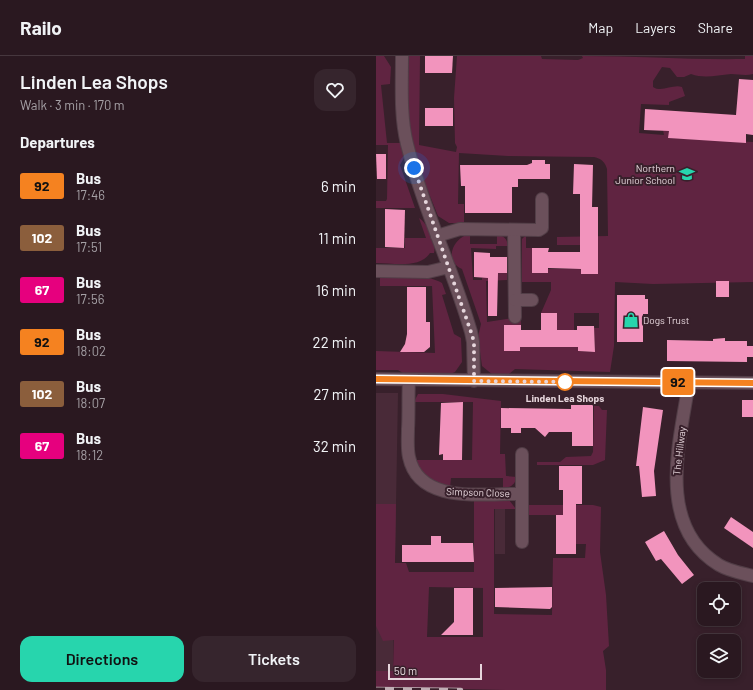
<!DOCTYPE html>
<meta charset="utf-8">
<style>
:root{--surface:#2a1820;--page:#36252d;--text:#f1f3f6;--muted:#a5a0a5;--line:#46373e;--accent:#27d5ad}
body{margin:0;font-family:Barlow,sans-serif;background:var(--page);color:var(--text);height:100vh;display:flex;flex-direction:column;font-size:15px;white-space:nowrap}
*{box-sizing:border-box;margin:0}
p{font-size:13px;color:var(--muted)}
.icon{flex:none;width:22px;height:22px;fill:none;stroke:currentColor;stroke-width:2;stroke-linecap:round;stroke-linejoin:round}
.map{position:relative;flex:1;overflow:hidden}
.details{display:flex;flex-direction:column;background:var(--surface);width:376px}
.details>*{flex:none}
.badge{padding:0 8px;border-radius:3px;font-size:14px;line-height:26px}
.fabs{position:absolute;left:321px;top:526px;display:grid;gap:8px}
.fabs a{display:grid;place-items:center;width:44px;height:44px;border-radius:8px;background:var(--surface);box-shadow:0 2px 6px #0003,0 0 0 1px var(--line);font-size:20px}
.scale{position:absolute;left:12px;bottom:10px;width:94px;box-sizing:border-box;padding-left:4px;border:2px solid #e6d6dc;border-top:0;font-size:11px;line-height:14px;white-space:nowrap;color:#e6d6dc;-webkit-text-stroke:3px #38202b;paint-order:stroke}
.you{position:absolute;width:20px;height:20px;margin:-10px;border:3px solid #fff;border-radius:50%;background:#1a73e8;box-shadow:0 0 0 6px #1a73e833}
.map>.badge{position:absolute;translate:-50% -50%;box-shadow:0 0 0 2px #fff}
h2{padding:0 20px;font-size:15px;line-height:36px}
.round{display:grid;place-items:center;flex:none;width:42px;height:42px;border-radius:12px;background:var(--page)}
.head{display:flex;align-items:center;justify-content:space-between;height:68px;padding:0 20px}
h1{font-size:19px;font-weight:600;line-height:30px}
.primary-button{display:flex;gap:8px;margin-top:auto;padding:8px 20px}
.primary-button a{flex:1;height:46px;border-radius:12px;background:var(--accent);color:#111;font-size:16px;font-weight:600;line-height:46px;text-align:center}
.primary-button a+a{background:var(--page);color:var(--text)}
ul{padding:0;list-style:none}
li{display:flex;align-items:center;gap:12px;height:52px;padding:0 20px}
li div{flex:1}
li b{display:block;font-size:15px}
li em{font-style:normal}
li .badge{min-width:44px;font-weight:700;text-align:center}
header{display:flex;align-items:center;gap:24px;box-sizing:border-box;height:56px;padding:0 20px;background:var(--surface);border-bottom:1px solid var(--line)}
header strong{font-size:19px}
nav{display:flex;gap:22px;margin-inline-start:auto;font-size:14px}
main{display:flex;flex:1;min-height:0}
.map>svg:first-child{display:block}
.built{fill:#492a38}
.green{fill:#602441;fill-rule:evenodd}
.building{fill:#f294bd}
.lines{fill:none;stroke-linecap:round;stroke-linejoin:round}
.minor-casing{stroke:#523e47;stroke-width:14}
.minor{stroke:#6b505b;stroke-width:12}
.rail-casing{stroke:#c0aeb5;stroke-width:4.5}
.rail{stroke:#38202b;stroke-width:3;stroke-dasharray:9;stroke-linecap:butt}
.line-casing{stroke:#fff;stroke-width:9}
.line{stroke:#f58220;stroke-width:6}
.walk{stroke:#e6d6dc;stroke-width:4;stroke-dasharray:0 7.2}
.stop-dot{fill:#fff;stroke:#f58220;stroke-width:2}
.labels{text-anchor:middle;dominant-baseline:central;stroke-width:4;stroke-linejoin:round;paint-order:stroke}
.poi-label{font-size:10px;fill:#e6d6dc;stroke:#38202b;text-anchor:end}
.stop-label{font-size:10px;font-weight:bold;fill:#e6d6dc;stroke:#38202b}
.street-label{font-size:10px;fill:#e6d6dc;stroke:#38202b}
</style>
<header>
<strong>Railo</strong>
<nav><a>Map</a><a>Layers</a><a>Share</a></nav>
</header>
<main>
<section class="details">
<div class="head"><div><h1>Linden Lea Shops</h1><p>Walk · 3 min · 170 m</p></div><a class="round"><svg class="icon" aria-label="heart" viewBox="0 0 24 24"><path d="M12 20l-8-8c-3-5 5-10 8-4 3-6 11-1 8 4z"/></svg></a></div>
<h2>Departures</h2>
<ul>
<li><span class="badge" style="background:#f58220;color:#111">92</span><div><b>Bus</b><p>17:46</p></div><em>6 min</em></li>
<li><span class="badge" style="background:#8b5e3c;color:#fff">102</span><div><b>Bus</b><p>17:51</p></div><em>11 min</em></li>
<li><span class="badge" style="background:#e6007e;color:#fff">67</span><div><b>Bus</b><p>17:56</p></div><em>16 min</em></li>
<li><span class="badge" style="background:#f58220;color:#111">92</span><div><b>Bus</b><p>18:02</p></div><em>22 min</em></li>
<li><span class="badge" style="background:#8b5e3c;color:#fff">102</span><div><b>Bus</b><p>18:07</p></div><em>27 min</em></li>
<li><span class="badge" style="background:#e6007e;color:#fff">67</span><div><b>Bus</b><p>18:12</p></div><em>32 min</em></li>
</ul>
<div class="primary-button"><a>Directions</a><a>Tickets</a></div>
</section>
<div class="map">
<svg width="377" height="634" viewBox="0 0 377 634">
<rect width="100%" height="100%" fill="#38202b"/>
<g class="built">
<path d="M0 337H22L17 615H0Z"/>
<rect x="119" y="453" width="10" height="45"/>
</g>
<g class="green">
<path d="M0 0H8L15 11 14 28 5 29 11 87H25L29 100 24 109 39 152H0V145H10L11 143 12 89H0Z"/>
<path d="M33 0H44L43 89 80 96 81 91 79 87 78 42 81 0H165L166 3 202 4 207 2 206 0C260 0 314 4 369 3V0H377V18C369 20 363 18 355 18 341 19 329 23 315 18L308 21H301L294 12 286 11 277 25V31C286 37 296 28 306 31L309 40 293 46V49L265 48 263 77 288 79 287 74 293 75V82L377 86V226L277 228 239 226 238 290 234 316 139 313 133 318 117 319 106 310 102 281 105 268 86 213C67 205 77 181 94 178V188H121V179C128 179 131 183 132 190H120V193L95 192 97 224H106V222L119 217H131V224L110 225 111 266 145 261V269H128V295H144V291H202V295L219 296 218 272H223V257H198V274H181V257H165L175 234V226H146V183L150 179V192H156L157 217H172V213H205V218L222 189H181V181L232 180 231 113C229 106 226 103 218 101L132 100 83 97 82 148H88V167H73L62 160 42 110 35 82 31 50Z"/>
<path d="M43 162C52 168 61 186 58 197H54C44 213 17 207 0 207V192H29V182H50Z"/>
<path d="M4 222C23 222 49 217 66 227L70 238 66 239 78 278 85 282 86 306 79 316 72 319H30L22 314H0V295L59 297 56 230H4Z"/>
<path d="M42 338H67L125 345 124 398H129L130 420 141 421C139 428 135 432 127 432V422H75L74 432 51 423 39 404H96L97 346H38Z"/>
<path d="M218 350H223L226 354H231L229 404 217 409H161V406H184L190 401 215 400 217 396Z"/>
<path d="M98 443 133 444 140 453H118V558L176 559 177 502H209L210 488H200V459H150V449H217L225 451 224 496 230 539 233 590 227 595 230 614V634H129L0 631V615H17L18 584 7 585 0 570V448H20L19 507H30L33 516H98ZM53 531 107 532V581H51Z"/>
</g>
<g class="building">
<path d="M49 0H77L76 17H49Z"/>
<path d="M363 23 377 24V79L370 78V87L292 82 293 75 268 74 269 53 360 59Z"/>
<rect x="49" y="52" width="28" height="18"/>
<path d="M0 98H10V123H1Z"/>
<path d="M156 104H169V108H174V123H142V131H136V157H89V130H85L84 109H151L156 107Z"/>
<path d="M198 108 217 109 216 151H222V218H205V213L172 212V217H156V192H173L172 196H204V138H197Z"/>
<path d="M9 153 29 154 28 192 9 191Z"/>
<path d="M98 196 114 197V201H131V217H122L121 260H112V222L98 221Z"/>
<rect x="340" y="225" width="13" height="16"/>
<path d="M31 231H50V266H54V291L48 296H24L29 288 31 278Z"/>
<path d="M241 239H269V243H272V258H267V286H241Z"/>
<path d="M165 257H181V274H201V270H218L219 296 202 295V291H144V295H128V269H145V274H165Z"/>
<path d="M349 282V285H371V290H377V301H371V306L291 305V284L337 285V283Z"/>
<rect x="366" y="344" width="11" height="17"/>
<path d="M87 346 86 404H67V398L63 399 65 347Z"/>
<path d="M195 349H217V390H196V376H173L169 381 159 372H145V377H135V372H125V352L195 353Z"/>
<path d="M267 351 287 354 278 415 280 440 266 441 263 410H260Z"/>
<path d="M183 410H206V448H200V498H180V459H187V434H183Z"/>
<path d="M355 461 377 476V492L348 472Z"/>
<path d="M288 475 302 499 318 519 306 528 285 503 280 505 269 486Z"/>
<path d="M55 480H65V487H97L98 506H26V489H55Z"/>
<path d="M176 531V551L174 553 119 551V532Z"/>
<path d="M78 532H97V579H65L78 566Z"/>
</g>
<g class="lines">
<defs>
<g id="minor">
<path d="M26 0C26 29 24 60 31 88 47 153 77 213 95 276L97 286 98 325"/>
<path d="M138 174 139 261"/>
<path d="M61 180 84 173 163 174 166 172V143"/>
<path d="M0 215 52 216 73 211"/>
<path d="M139 244H156"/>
<path d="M0 323 377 327"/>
<path d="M33 324C32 341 33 357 32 373 32 382 31 392 33 401 43 449 108 437 146 438"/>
<path d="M313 326C304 385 279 470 343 509 353 515 365 517 377 520"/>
<path d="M146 398V486"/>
</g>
</defs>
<use href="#minor" class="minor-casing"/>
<use href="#minor" class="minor"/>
<defs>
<path id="rail" d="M0 633 85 634"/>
</defs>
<use href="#rail" class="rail-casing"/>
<use href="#rail" class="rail"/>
</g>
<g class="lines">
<defs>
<path id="line" d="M0 323 377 327"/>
</defs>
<use href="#line" class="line-casing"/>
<use href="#line" class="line"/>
<path class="walk" d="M38 112 95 276 98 286V325L189 326"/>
</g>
<defs>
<symbol id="school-bare" viewBox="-9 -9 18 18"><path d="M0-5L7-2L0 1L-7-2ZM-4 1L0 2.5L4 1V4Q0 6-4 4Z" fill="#27d5ad" stroke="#38202b" stroke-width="2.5" paint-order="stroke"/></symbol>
<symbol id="shop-bare" viewBox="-9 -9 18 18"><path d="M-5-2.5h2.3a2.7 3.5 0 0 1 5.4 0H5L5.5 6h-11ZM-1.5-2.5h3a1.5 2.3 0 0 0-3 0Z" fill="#27d5ad" stroke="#38202b" stroke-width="2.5" paint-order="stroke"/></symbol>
</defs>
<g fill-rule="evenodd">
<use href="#school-bare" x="300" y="107" width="22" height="22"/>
<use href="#shop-bare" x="244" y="253" width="22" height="22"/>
</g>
<circle class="stop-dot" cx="189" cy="326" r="8"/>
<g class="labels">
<g class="poi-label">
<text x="299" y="112">Northern<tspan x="299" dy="12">Junior School</tspan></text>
<text x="267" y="264" text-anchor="start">Dogs Trust</text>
</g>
<g class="stop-label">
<text x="189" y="342">Linden Lea Shops</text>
</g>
<g class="street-label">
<text transform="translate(303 395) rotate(-83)">The Hillway</text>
<text transform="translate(102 436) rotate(2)">Simpson Close</text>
</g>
</g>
</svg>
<div class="fabs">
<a><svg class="icon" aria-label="locate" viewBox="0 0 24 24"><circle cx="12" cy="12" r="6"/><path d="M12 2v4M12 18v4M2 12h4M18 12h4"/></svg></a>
<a><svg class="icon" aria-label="layers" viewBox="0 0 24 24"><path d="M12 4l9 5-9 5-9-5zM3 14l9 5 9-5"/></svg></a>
</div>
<div class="scale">50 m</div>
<div class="you" style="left:38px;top:112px"></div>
<b class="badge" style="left:302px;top:326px;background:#f58220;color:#111">92</b>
</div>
</main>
